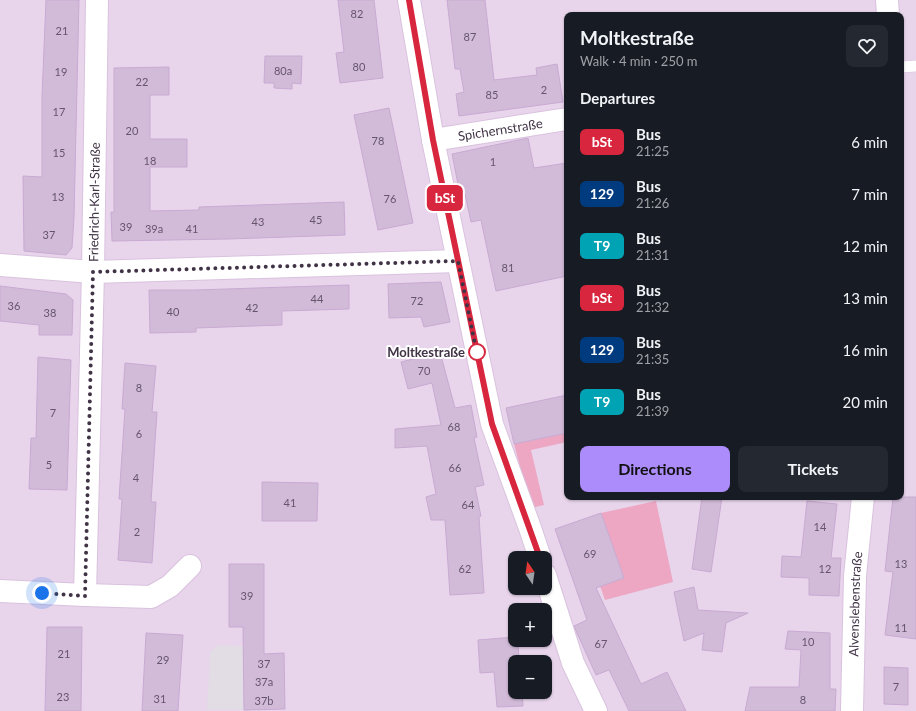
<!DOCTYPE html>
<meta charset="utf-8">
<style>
:root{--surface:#171b24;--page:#242831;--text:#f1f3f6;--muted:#9ea1a6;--accent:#ac8cfa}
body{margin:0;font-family:Lato,sans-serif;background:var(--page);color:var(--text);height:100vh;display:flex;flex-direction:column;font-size:15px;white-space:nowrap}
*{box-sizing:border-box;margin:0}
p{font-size:13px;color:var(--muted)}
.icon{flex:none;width:22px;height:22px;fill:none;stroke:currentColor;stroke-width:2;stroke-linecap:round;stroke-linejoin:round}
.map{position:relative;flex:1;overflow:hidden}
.drawer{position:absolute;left:564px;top:12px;width:340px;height:488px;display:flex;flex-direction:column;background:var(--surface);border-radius:8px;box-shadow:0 1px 3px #0004}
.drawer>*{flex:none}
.badge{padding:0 8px;border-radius:6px;font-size:14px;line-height:26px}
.needle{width:26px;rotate:347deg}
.buttons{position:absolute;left:508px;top:551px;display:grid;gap:8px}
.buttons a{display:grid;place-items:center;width:44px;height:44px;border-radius:8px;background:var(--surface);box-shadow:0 1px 3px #0004;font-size:20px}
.you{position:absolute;width:20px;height:20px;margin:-10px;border:3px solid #fff;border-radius:50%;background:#1a73e8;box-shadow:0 0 0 6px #1a73e833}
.map>.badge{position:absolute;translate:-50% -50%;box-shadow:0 0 0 2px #fff}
h2{padding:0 16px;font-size:15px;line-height:36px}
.round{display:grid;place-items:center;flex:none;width:42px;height:42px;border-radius:8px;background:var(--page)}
.overview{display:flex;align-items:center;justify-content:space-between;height:68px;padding:0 16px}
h1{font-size:19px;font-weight:700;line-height:30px}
.primary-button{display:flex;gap:8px;margin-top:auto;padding:8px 16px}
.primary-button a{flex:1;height:46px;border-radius:8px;background:var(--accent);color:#111;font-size:16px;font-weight:700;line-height:46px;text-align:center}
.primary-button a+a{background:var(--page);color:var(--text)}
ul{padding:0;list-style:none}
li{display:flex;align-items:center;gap:12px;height:52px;padding:0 16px}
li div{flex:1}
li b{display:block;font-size:15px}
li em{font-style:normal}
li .badge{min-width:44px;font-weight:700;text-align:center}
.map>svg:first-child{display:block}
.residential{fill:#e8d5ec;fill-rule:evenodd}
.green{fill:#eda7c3}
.parking{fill:#e2dce4}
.building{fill:#d2bad9;stroke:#c8aad2}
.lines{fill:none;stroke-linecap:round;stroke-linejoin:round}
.lane-casing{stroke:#d9c2de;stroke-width:12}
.street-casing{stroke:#d9c2de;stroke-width:24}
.lane{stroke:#fff;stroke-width:11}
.street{stroke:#fff;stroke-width:22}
.line-casing{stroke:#fff;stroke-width:9}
.line{stroke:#d7263d;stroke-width:6}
.walk{stroke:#413346;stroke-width:4;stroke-dasharray:0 7.2}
.stop-dot{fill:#fff;stroke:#d7263d;stroke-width:2}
.labels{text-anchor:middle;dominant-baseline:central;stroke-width:4;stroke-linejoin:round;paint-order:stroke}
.number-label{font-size:11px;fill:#65556b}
.street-label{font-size:13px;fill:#413346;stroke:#fff}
.stop-label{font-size:13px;font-weight:bold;fill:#413346;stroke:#fff;text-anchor:end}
</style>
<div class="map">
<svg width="916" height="711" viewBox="0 0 916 711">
<rect width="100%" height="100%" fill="#f1e3f4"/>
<path class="residential" d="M0 0H916V711H0ZM567 15H901V497H567ZM515 558H545V588H515ZM515 610H545V640H515ZM515 662H545V692H515Z"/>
<g class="green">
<path d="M567 433V442L531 450 544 505 531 508 514 444Z"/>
<path d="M656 501 673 582 605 600 600 586 624 578 601 513Z"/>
</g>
<path class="parking" d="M218 645 243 646 244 710H207L210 652Z"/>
<g class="building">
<path d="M46 0H79L74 217 72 248 66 255 24 251 23 176 42 177V96Z"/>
<path d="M338 0H374L383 78 340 83 336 53 344 52Z"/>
<path d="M447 0H485L494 80 537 75 536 68 557 64 563 102 459 116 456 94 464 92 460 69H455Z"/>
<path d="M265 56H302L301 84 292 83V89L274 88V83H264Z"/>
<path d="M169 67V95H150V139H187V167H150V211L199 210V207L344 202 345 235 229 239 112 241 111 212H114V68Z"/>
<path d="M389 108 413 223 378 230 354 115Z"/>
<path d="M528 138 534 168 567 163V276L496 291 481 220 471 222 465 194H460L452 154Z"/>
<path d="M441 282 450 322 424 327 421 317 389 318 388 284Z"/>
<path d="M349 285V309L282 311V325L196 328V332L150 333 149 290H195Z"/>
<path d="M0 286 66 294 73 300 72 335H39V325L0 321Z"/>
<path d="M440 352 455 408 471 405 477 437 474 438 484 485 475 487 481 516 479 517 484 593 450 595 445 520H431L426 497 436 494 427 446 395 448V429L441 425 432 383 408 389 401 362Z"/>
<path d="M38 357 71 360 67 490 29 489 31 438H36Z"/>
<path d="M125 363 156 366 152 412H157L151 502H156L152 563 118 560 122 499H119L125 409H122Z"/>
<path d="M567 395V433L514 444 506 408Z"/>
<path d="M262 482 318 483 317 521H262Z"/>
<path d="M702 497H722L711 572 692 569Z"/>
<path d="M893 497H916V639L885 635 893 572 885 571Z"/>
<path d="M807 501 837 504 831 558H841L839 596 809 595V578L781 577 782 556 801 557Z"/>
<path d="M601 513 624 578 596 588 641 684 667 672 686 711H629L609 670 596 675 577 633 574 626 587 620 555 529Z"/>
<path d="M229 564H264V654L284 653 285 709 244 710 243 627H229Z"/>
<path d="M694 587 698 610 748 613 726 623 722 652 702 650 704 633 684 641 674 592Z"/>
<path d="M47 627H82L81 711H45Z"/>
<path d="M788 631 830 633V689H836L835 711H745L750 687H799L801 650 785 649Z"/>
<path d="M146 633 183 635 178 711H142Z"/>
<path d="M515 637V640H518L519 662H515V692H522L523 706 497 707 494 672 480 673 478 640Z"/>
<path d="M884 667 908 668V705L884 704Z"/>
</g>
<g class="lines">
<defs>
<path id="lane" d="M901 67 916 66"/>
<g id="street">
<path d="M409 0 433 140 492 424 530 528 540 558"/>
<path d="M887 0 888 15"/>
<path id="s1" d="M433 140 567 119"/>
<path d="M0 265 93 272 458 261"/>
<path d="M545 575 573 663 596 711"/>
<path d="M0 591 85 595 151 597 170 586 190 566"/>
<path id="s2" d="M85 595 93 272 97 0"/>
<path id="s3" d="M852 711 855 576 863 497"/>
</g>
</defs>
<use href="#lane" class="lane-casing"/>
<use href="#street" class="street-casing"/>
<use href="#lane" class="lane"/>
<use href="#street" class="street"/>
</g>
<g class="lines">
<defs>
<path id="line" d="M409 0 433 140 492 424 540 558"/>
</defs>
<use href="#line" class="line-casing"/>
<use href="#line" class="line"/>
<path class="walk" d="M42 593 85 596 93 272 458 261 477 354V352"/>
</g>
<circle class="stop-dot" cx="477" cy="352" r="8"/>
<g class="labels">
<g class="number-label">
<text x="357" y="13">82</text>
<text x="62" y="30">21</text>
<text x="470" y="36">87</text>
<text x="359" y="66">80</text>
<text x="283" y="70">80a</text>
<text x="61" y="71">19</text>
<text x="142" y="81">22</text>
<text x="544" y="89">2</text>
<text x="492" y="94">85</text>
<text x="59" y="111">17</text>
<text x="132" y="130">20</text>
<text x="378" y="140">78</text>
<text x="59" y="152">15</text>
<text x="150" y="160">18</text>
<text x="493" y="161">1</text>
<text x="58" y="196">13</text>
<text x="390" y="198">76</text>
<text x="316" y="219">45</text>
<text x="258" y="221">43</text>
<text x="126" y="226">39</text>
<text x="154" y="228">39a</text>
<text x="192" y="228">41</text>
<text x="49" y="234">37</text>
<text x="508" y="267">81</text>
<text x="317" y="298">44</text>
<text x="417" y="300">72</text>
<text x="14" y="305">36</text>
<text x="252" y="307">42</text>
<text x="173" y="311">40</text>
<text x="50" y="312">38</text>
<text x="424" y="370">70</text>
<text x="139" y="387">8</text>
<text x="53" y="412">7</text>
<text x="454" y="426">68</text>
<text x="139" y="433">6</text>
<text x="49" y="464">5</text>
<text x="455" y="467">66</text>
<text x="136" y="477">4</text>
<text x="290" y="502">41</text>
<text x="468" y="504">64</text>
<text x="820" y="526">14</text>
<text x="137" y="531">2</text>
<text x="590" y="553">69</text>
<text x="901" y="563">13</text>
<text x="465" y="568">62</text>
<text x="825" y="568">12</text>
<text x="247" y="595">39</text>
<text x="901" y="627">11</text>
<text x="808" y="641">10</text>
<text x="601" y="643">67</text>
<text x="64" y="653">21</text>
<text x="163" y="659">29</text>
<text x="264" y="663">37</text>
<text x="264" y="681">37a</text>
<text x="896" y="686">7</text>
<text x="63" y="696">23</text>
<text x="160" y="698">31</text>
<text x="803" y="699">8</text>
<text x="264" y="700">37b</text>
</g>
<g class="street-label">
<text stroke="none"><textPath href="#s1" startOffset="68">Spichernstraße</textPath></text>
<text stroke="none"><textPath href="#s2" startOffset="393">Friedrich-Karl-Straße</textPath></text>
<text stroke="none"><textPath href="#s3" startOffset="107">Alvenslebenstraße</textPath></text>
</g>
<g class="stop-label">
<text x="465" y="352">Moltkestraße</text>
</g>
</g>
</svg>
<div class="buttons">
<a><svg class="needle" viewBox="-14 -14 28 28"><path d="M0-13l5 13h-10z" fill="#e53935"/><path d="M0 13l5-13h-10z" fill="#9ea1a6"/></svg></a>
<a>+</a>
<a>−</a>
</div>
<div class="you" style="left:42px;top:593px"></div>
<b class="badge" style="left:445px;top:198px;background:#d7263d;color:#fff">bSt</b>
<section class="drawer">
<div class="overview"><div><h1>Moltkestraße</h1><p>Walk · 4 min · 250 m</p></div><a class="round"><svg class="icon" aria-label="heart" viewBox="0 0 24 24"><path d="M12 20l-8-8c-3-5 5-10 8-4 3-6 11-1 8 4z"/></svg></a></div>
<h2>Departures</h2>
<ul>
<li><span class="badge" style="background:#d7263d;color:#fff">bSt</span><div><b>Bus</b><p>21:25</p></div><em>6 min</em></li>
<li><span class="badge" style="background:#003b80;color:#fff">129</span><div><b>Bus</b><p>21:26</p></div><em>7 min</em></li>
<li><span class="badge" style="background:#00a3b4;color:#fff">T9</span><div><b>Bus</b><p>21:31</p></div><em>12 min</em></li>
<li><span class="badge" style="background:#d7263d;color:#fff">bSt</span><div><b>Bus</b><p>21:32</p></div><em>13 min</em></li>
<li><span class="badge" style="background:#003b80;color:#fff">129</span><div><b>Bus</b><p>21:35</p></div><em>16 min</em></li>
<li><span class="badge" style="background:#00a3b4;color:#fff">T9</span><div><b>Bus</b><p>21:39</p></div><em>20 min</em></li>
</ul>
<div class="primary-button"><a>Directions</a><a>Tickets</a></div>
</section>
</div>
